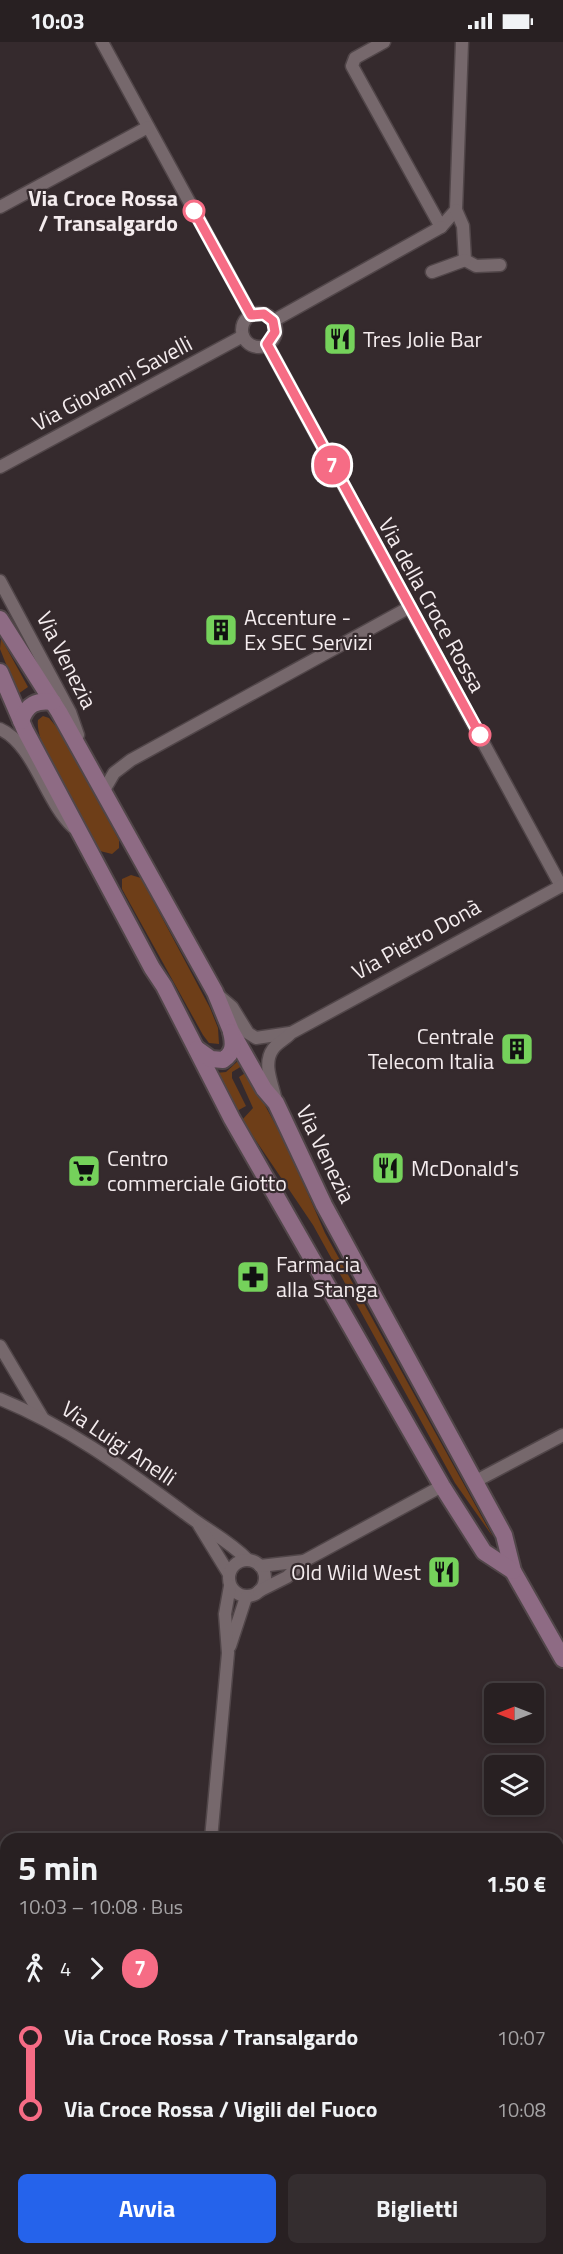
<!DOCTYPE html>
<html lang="it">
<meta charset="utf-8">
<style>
:root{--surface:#282022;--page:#342d2f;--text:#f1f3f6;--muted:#a5a3a5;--line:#443e40;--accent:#2563eb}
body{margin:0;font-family:"Titillium Web",sans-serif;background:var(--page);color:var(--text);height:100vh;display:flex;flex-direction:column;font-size:22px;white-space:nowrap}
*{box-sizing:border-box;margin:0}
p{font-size:20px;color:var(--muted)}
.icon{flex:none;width:33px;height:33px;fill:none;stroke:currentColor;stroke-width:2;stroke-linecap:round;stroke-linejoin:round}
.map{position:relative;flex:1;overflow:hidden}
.sheet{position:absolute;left:0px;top:1791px;width:564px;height:422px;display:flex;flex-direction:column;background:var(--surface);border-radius:18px 18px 0 0;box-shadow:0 3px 9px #0003,0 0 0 2px var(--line)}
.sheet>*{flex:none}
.badge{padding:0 12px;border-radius:20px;font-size:21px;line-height:39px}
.needle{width:39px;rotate:270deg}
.controls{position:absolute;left:484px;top:1641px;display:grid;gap:12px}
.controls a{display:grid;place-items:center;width:60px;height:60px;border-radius:9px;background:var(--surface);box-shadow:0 3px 9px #0003,0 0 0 2px var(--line);font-size:30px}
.map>.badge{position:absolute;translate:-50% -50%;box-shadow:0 0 0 3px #fff}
.legs{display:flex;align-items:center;gap:9px;height:66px;padding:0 18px;font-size:20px}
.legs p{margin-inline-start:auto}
.summary{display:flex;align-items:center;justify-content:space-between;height:102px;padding:0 18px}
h1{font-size:33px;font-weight:700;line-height:45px}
.action{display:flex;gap:12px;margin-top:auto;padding:12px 18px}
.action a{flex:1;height:69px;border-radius:9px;background:var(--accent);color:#fff;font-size:24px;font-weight:700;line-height:69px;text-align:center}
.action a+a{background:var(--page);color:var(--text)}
ul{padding:0 18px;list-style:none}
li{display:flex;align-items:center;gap:21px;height:72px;font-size:22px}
li i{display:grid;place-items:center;width:9px;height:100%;margin:0 8px;background:currentColor}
li i::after{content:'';width:15px;height:15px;margin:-8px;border:4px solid;border-radius:50%;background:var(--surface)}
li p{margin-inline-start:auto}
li:first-child i{background:linear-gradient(#0000 50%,currentColor 0)}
li:last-child i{background:linear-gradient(currentColor 50%,#0000 0)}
.status{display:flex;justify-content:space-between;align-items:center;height:42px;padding:0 30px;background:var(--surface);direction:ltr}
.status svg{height:16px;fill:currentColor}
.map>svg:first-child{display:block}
.green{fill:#6e3e18}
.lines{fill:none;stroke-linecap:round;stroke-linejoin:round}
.minor-casing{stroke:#514649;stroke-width:15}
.tertiary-casing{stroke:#514649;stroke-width:18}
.secondary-casing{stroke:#514649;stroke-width:20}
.minor{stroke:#76686c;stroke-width:12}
.tertiary{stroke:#76686c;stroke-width:15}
.secondary{stroke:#8e6b84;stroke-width:16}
.line-1-casing{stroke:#fff;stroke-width:14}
.line-1{stroke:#f66c85;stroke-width:9}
.stop-1-dot{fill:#fff;stroke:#f66c85;stroke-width:3}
.labels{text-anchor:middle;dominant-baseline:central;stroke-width:4.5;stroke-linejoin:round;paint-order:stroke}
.stop-label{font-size:22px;font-weight:bold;fill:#f4ecee;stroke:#352a2d;text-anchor:end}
.poi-label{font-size:22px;fill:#f4ecee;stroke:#352a2d;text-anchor:start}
.street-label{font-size:22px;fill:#f4ecee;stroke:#352a2d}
</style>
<div class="status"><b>10:03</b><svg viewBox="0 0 49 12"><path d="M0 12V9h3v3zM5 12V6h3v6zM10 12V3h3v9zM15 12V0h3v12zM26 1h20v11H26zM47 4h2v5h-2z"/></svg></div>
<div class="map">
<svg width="563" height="2212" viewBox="0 0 563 2212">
<rect width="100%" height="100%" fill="#352a2d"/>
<g class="green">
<path d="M1 596 28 645 18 652 0 607Z"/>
<path d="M43 674 49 676 59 688 119 798V806L112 812 100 809C85 782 34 705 38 678Z"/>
<path d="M131 833 141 836 210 966 218 986 219 1002 209 1001 203 993 122 847V837Z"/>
<path d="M239 1018 242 1024 232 1030V1036L246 1064 237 1069 216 1031 226 1030Z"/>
<path d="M247 1030 287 1104 325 1191 493 1495 455 1441 313 1183 242 1078 253 1066 239 1035Z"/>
<path d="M0 1890H6V1955L0 1954Z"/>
<path d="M558 1960 563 1965V2045L558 2054Z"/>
<path d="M402 2207V2206L477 2207 474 2212H402Z"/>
</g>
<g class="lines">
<defs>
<g id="minor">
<path d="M102 0 251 273"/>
<path d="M384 0 355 16 352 24 441 185 456 168 462 0"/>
<path d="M0 165 148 85"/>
<path d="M456 168 463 184 465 218 476 224 500 223"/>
<path d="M432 230 465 218"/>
<circle cx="259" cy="288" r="17"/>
<path d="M273 279 441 185"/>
<path d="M267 302 561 844"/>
<path d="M0 425 243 294"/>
<path d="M0 539 70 670 78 693"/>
<path d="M0 687C34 702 45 759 73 785"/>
<path d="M103 750 114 731 131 718 410 565"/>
<path d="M218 953 232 965 248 991 256 996 290 991"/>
<path d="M276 1059C273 1043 262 1022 273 1007 278 1000 286 997 291 991L563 843"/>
<path d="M0 1304 42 1375"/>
<path d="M0 1357C69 1385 126 1428 186 1472 208 1489 228 1498 248 1518"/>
<path d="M476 1439 563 1393"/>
<path d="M199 1483 229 1532"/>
<circle cx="247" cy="1536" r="18"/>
<path d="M260 1524 304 1519"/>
<path d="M259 1549 287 1535 304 1519 442 1444"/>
<path d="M230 1604 246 1555"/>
<path d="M211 1797 228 1611 225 1572 230 1544"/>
<path d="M0 1879 6 1880"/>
<path d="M145 2206 205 2212"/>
<path d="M0 2212H2"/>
<path d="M62 2212 74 2206"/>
<path d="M387 2212 388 2206"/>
</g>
<g id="tertiary">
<path d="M0 1815H6"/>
<path d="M558 1865H563"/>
<path d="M558 1888 563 1895"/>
<path d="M558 2106 563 2096"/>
<path d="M502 2212 505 2206"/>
</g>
<g id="secondary">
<path d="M0 577 59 670 215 950 231 989 264 1047 276 1061 324 1163 504 1493 513 1529 563 1617"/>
<path d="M0 630 25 688 152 926 164 944 232 1077 442 1444 484 1510 513 1529"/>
<path d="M21 679C27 662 36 658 53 660"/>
<path d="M197 1007 211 1017 223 1018C234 1011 234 1002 231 990"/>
<path d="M563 1904V1923"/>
</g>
</defs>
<use href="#minor" class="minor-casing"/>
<use href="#tertiary" class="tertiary-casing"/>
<use href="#secondary" class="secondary-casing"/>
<use href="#minor" class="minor"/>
<use href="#tertiary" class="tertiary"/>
<use href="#secondary" class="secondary"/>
</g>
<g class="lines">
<defs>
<path id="line-1" d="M194 169 251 273 264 272 273 279 275 290 267 302 480 693"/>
</defs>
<use href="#line-1" class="line-1-casing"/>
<use href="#line-1" class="line-1"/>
</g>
<defs>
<symbol id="restaurant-square" viewBox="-11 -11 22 22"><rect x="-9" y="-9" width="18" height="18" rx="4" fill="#75d25b" stroke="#352a2d"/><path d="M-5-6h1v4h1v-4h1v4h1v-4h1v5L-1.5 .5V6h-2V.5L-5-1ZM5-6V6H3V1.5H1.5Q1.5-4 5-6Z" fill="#111"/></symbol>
<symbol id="building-square" viewBox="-11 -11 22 22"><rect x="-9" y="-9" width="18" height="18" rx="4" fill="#75d25b" stroke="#352a2d"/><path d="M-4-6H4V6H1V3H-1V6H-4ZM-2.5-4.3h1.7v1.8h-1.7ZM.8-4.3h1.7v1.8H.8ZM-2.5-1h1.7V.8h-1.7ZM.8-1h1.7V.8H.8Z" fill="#111"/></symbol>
<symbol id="supermarket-square" viewBox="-11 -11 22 22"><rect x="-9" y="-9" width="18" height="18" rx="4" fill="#75d25b" stroke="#352a2d"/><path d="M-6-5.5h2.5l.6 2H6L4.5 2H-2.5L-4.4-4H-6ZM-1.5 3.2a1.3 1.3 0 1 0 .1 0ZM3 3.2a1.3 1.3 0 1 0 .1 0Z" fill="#111"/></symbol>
<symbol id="pharmacy-square" viewBox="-11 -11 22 22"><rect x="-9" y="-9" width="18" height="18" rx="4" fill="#75d25b" stroke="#352a2d"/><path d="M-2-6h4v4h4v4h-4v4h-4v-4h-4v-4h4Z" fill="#111"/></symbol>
</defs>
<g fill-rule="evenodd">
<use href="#restaurant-square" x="321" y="278" width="38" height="38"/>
<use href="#building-square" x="202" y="569" width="38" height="38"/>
<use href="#building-square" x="498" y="988" width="38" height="38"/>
<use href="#restaurant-square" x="369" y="1107" width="38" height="38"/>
<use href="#supermarket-square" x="65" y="1110" width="38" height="38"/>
<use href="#pharmacy-square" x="234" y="1216" width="38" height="38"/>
<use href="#restaurant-square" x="425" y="1511" width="38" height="38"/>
</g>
<g class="stop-1-dot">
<circle cx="194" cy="169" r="10"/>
<circle cx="480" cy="693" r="10"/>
</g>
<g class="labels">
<g class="stop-label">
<text x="178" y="156">Via Croce Rossa<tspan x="178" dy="25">/ Transalgardo</tspan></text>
</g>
<g class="poi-label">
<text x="363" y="297">Tres Jolie Bar</text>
<text x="244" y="575">Accenture -<tspan x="244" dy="25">Ex SEC Servizi</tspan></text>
<text x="494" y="994" text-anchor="end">Centrale<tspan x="494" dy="25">Telecom Italia</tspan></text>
<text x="107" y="1116">Centro<tspan x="107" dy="25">commerciale Giotto</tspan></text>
<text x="411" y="1126">McDonald's</text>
<text x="276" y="1222">Farmacia<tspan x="276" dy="25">alla Stanga</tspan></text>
<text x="421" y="1530" text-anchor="end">Old Wild West</text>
</g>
<g class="street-label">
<text transform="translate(112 341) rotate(-28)">Via Giovanni Savelli</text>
<text transform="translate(432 563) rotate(61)">Via della Croce Rossa</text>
<text transform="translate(67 618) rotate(63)">Via Venezia</text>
<text transform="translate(416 897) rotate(-29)">Via Pietro Donà</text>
<text transform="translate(326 1112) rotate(64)">Via Venezia</text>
<text transform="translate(119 1401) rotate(34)">Via Luigi Anelli</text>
</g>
</g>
</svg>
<div class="controls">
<a><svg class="needle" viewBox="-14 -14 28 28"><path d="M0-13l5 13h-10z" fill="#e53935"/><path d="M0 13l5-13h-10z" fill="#a5a3a5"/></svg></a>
<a><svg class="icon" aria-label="layers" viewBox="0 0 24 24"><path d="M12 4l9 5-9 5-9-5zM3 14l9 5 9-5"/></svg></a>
</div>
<b class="badge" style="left:332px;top:423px;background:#f66c85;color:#fff">7</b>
<section class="sheet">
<div class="summary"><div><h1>5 min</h1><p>10:03 – 10:08 · Bus</p></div><b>1.50 €</b></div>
<div class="legs"><svg class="icon" aria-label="walk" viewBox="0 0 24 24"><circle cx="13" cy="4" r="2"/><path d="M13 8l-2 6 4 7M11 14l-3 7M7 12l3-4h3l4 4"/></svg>4<svg class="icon" aria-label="forward" viewBox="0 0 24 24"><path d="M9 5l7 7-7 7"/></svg><b class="badge" style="background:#f66c85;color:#fff">7</b></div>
<ul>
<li><i style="color:#f66c85"></i><b>Via Croce Rossa / Transalgardo</b><p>10:07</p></li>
<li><i style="color:#f66c85"></i><b>Via Croce Rossa / Vigili del Fuoco</b><p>10:08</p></li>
</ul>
<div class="action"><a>Avvia</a><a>Biglietti</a></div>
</section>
</div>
